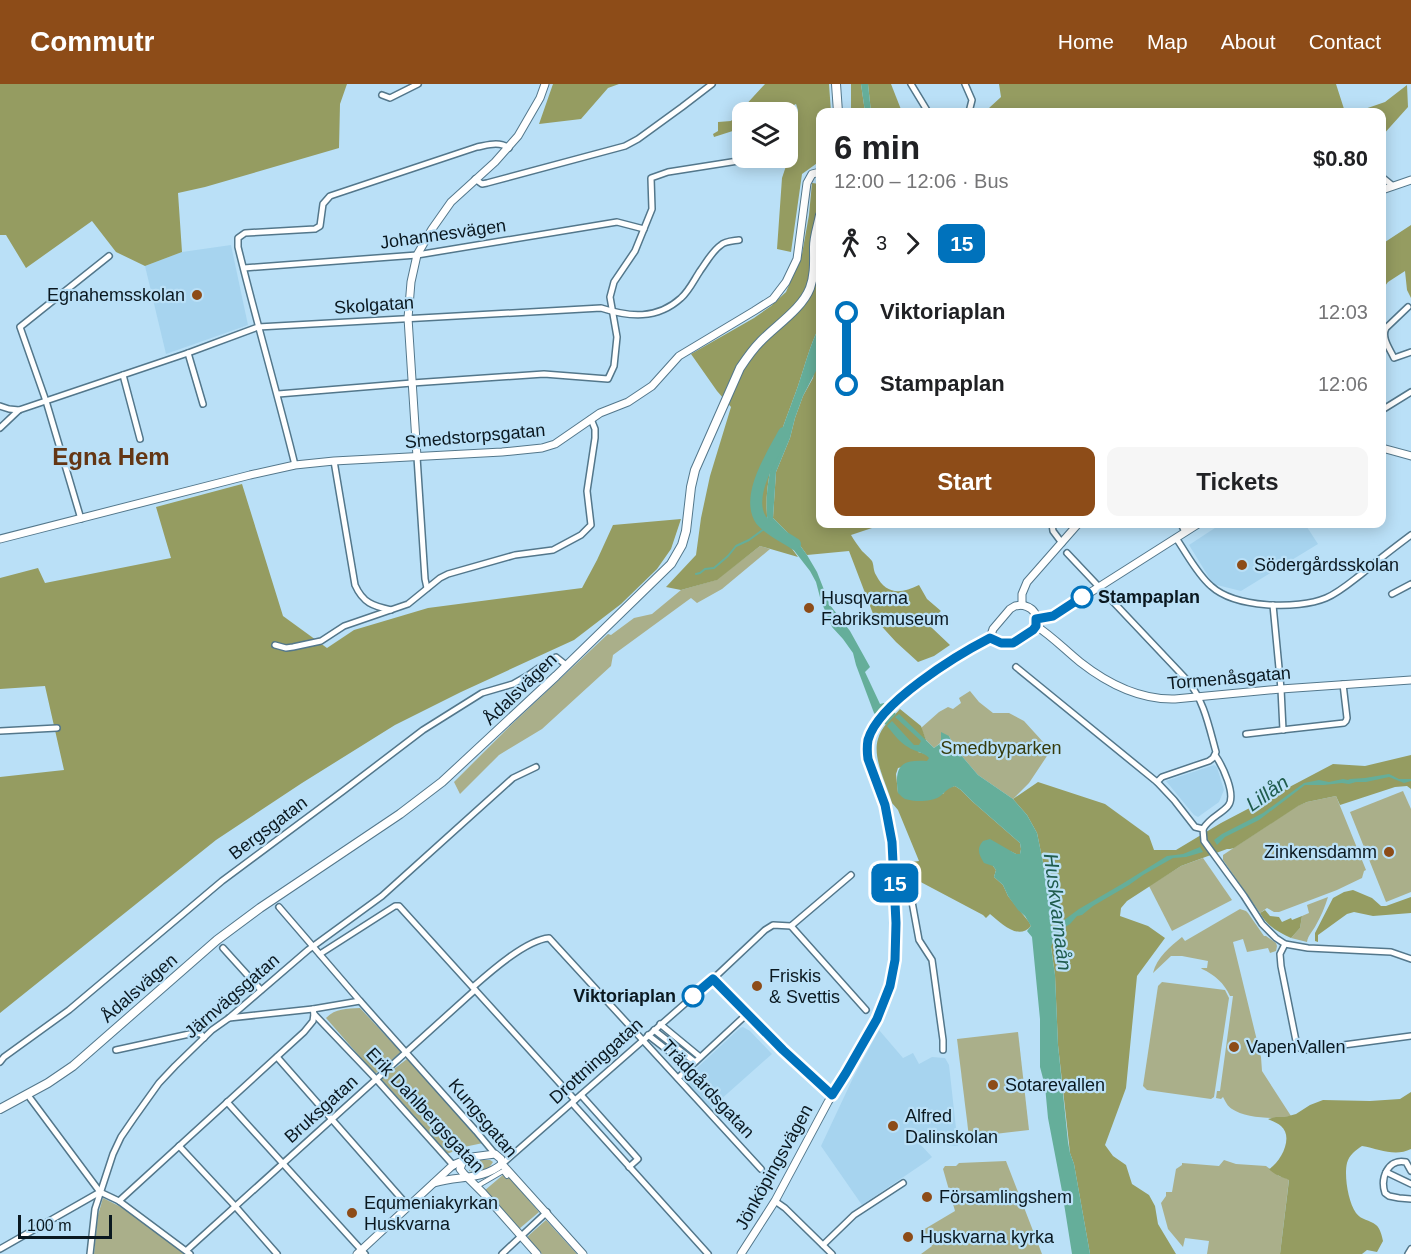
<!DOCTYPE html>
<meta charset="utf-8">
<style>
:root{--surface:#fff;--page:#f6f6f6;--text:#202124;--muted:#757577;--accent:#8d4c18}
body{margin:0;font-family:Arial,sans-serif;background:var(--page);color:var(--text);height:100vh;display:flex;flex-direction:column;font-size:22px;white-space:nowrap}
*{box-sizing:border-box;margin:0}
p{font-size:20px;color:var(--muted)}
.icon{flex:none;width:33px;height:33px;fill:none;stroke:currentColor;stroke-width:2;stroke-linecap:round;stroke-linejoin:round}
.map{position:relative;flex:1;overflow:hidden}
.side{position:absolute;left:816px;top:24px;width:570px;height:420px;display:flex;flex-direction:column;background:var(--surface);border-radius:12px;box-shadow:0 3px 15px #0003}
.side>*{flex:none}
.badge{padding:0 12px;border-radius:9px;font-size:21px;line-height:39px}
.controls{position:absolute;left:732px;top:18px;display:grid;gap:12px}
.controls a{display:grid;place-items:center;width:66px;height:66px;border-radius:12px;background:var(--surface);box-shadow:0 3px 15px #0003;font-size:30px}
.scale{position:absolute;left:18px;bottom:15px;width:94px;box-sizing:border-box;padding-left:6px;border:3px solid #0a1820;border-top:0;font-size:16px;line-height:21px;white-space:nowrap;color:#0a1820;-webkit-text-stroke:4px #bae0f7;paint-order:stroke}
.map>.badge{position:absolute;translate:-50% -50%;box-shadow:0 0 0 3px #fff}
.legs{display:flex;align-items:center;gap:9px;height:66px;padding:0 18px;font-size:20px}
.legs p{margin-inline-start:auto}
.overview{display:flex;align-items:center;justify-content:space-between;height:102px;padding:0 18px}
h1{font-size:33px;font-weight:700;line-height:45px}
.primary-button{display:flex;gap:12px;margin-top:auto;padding:12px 18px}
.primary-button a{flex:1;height:69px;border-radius:12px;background:var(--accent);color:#fff;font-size:24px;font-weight:700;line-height:69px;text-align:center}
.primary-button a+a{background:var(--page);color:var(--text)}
ul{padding:0 18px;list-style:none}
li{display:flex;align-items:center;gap:21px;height:72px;font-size:22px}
li i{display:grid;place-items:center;width:9px;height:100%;margin:0 8px;background:currentColor}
li i::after{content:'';width:15px;height:15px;margin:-8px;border:4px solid;border-radius:50%;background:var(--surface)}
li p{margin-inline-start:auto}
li:first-child i{background:linear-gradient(#0000 50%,currentColor 0)}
li:last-child i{background:linear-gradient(currentColor 50%,#0000 0)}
header{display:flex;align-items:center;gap:36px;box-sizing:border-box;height:84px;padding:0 30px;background:var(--accent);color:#fff}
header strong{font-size:28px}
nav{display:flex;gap:33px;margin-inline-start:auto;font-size:21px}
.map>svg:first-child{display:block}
.built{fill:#a7d4ef}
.green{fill:#aaaf8a}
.forest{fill:#959c61}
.water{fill:#65ae9a}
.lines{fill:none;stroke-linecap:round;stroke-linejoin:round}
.stream{stroke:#65ae9a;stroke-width:2}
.river{stroke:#65ae9a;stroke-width:12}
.pedestrian-casing{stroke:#53778b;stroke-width:6}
.minor-casing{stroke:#53778b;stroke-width:8}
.tertiary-casing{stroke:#53778b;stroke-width:9}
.secondary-casing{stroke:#53778b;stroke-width:10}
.pedestrian{stroke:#fff;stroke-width:4}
.minor{stroke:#fff;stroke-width:5}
.tertiary{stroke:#fff;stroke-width:7}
.secondary{stroke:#fff;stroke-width:8}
.line-1-casing{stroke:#fff;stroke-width:14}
.line-1{stroke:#0072bc;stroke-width:9}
.poi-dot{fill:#8d4c18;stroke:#bae0f7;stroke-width:2}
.stop-1-dot{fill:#fff;stroke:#0072bc;stroke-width:3}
.labels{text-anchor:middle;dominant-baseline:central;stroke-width:4.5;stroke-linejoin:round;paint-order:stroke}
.street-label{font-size:18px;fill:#0a1820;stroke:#bae0f7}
.poi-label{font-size:18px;fill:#0a1820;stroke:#bae0f7;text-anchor:start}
.stop-label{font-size:18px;font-weight:bold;fill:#0a1820;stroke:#bae0f7;text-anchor:start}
.park-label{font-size:18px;fill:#353a0b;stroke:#bae0f7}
.water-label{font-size:20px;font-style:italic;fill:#205c4d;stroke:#bae0f7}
.district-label{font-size:24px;font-weight:bold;fill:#643614;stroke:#bae0f7}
</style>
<header>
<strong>Commutr</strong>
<nav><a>Home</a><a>Map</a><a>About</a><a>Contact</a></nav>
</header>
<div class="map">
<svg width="1411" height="1170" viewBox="0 0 1411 1170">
<rect width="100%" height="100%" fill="#bae0f7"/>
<g class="built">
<path d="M231 161 248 241 166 270 145 182 182 168Z"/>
<path d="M1221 440H1305L1318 460 1241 507 1213 500 1189 461Z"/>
<path d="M1214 681 1217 683 1224 706 1219 718 1198 733 1194 731 1166 697Z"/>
<path d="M743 943 750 947 772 970 710 1025 685 997V995L740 944Z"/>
<path d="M879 946 903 974 913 969 919 980 932 973 945 974 949 981 958 1062 944 1061 922 1052 920 1060 932 1073 927 1077 862 1121 821 1062 853 994Z"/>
</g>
<g class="green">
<path d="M760 462 770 465 722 505 697 519 691 514 613 571 611 582 542 645 499 671 460 710 454 698 511 641 608 550 611 551 634 534 652 530 681 506 716 496Z"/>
<path d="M970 607 979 618 993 629H1009L1024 637 1044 659 1047 672 1029 699 1013 715 978 691 955 664 949 652 934 664 926 656 921 644 939 628 948 623 953 625 961 619 959 614Z"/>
<path d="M1403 707 1411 725V808L1386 818 1350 728Z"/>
<path d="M1336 712 1366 786 1364 787 1362 794 1337 806 1279 828H1274L1267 824 1260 829 1223 776V771L1297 722 1307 718Z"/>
<path d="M1203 774 1232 816 1172 847 1149 802 1181 782Z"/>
<path d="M1328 813C1325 823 1321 832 1316 841 1313 847 1308 851 1307 858L1291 854 1300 844 1302 832 1309 829 1307 821Z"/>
<path d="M1240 825 1246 827 1248 829 1264 852H1266L1276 859 1277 862 1276 867 1270 869 1268 864 1247 868 1243 855 1233 858 1261 973 1262 987 1291 1032C1277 1036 1245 1034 1232 1025 1228 1023 1225 1017 1223 1013L1221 1015 1216 1014 1217 1007H1220L1233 912H1230C1224 899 1215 891 1202 885L1201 884H1207L1208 877 1182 872H1171L1153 889C1157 873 1170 863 1182 853L1185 857Z"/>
<path d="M1162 898 1225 906 1229 914 1214 1013 1211 1015 1147 1006 1143 1002 1158 902Z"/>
<path d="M360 924 401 968 375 990 326 934C336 924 346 925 360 924Z"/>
<path d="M1018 948 1029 1046 969 1053 957 955Z"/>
<path d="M407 975 483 1059 464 1063 447 1070 381 995Z"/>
<path d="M480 1076H490L493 1078C488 1087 479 1090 469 1087L470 1082Z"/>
<path d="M1224 1076 1236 1080 1266 1082 1279 1092 1289 1095 1280 1170H1207L1209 1157 1185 1154 1183 1163 1168 1145 1161 1119 1166 1112V1108H1172L1176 1085 1182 1081V1079L1219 1082Z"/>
<path d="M1006 1077 1042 1170H921L932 1162 923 1146 955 1127 943 1085 945 1082H956L959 1079Z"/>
<path d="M504 1090 507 1094 509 1093 539 1128 519 1145 484 1107Z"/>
<path d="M103 1114 121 1123 186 1170H94L98 1131Z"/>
<path d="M546 1136 577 1170H542L527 1153Z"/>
</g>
<g class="forest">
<path d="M0 0H347L340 20 339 64 205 103 178 109 182 168 145 182 116 168 92 137 26 184 6 151H0Z"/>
<path d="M553 0H619L608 4 581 35 539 40Z"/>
<path d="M765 0H829L831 28H820V77L802 90 791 168 777 165 782 94 792 64 798 26 796 20 780 28H742V44L714 53 713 50 718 47V38L731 37Z"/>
<path d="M851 0H861L865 28H851Z"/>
<path d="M868 0H891L902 28H871Z"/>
<path d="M999 0H1336L1345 28H982L989 24 1001 13Z"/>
<path d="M1407 1 1408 23 1382 52V28H1356L1385 18Z"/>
<path d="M812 99 820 100V241C810 261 805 281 798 302 782 347 761 392 768 441L782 451 798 473 760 462 717 496 681 506 666 503 696 471 701 434 710 392 731 323 717 307 691 270 754 234 771 222 786 208 802 170 809 131Z"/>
<path d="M1411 141V214L1407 206 1405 187 1388 198 1382 206V160Z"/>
<path d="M820 258V440H884L851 451C854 456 858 462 862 467 865 470 869 473 872 477 874 481 873 486 876 491 886 511 901 510 919 501L927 515 941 527 934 533 931 543 950 561 934 572 918 578 896 558 875 535 849 467 807 471 799 460 773 434 776 388 790 354 795 334 803 312 813 294Z"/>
<path d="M242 400 283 532 327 564 354 546 428 524 582 504 597 476 613 441 681 435 671 465 657 485 621 520 574 556 461 608 395 641 302 699 216 756 0 929V693L64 686 45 602 0 605V494L38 484 45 499 171 474 156 423Z"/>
<path d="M900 625 921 642 926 656 918 668 926 670 930 674 929 677 898 684 896 690 898 709 943 710 947 704 955 702 961 706 973 718 1020 759 1021 765 1020 770H1016L1010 767 993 782 996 786 994 793 1003 801 1008 812 1029 838 1031 842C1018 857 1001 839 990 830L986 834 983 831 915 795 906 785 904 779 919 777 898 726 892 719C887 701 872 674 878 655 881 643 892 634 900 625Z"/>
<path d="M1411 671V705L1407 702 1395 703 1340 721 1336 712 1307 718 1298 722 1234 764 1230 765H1227L1181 782 1127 817 1121 824 1120 832 1148 842 1165 854 1137 892 1126 1004 1105 1061 1113 1072 1126 1081 1132 1100 1149 1111 1155 1122 1158 1140 1176 1170H1090L1074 1080 1070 1069 1058 961 1055 891 1051 863V841L1057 830V820L1047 798 1037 749 1027 731 1013 715 1038 698 1105 720 1149 752 1154 766H1176L1221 739 1333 680 1365 682Z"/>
<path d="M1353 806 1372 814 1381 822H1386L1411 813V829L1373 832 1354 828 1347 830 1318 851V858L1315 857V849L1333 814 1344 808Z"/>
<path d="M1265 826 1270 832 1279 833 1282 838 1291 834 1292 836 1302 832 1300 844 1291 854C1278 848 1267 842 1260 829Z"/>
<path d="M1411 1008V1065C1395 1073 1379 1065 1362 1062 1356 1066 1349 1071 1347 1079 1344 1091 1348 1118 1356 1129 1361 1136 1370 1136 1376 1141 1380 1144 1382 1152 1383 1157L1377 1168 1367 1166 1362 1170H1280L1289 1096C1282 1093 1274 1091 1269 1085 1281 1078 1294 1053 1281 1042 1278 1039 1272 1037 1268 1035L1276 1033H1285L1296 1030 1310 1021 1323 1016 1370 1017 1400 1015Z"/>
</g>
<g class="water">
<path d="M861 0H868L871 28H865Z"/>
<path d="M820 241 819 281 803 312 795 334 790 354 776 388 773 434 799 460 807 471 817 488 830 521 850 547 870 583 865 588 880 620 884 619 896 630 886 641 874 629 856 581 853 569 843 555 832 543 821 517 816 498 810 487 782 451 768 441C761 392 782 347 798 302 805 281 810 261 820 241Z"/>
<path d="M899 630 934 664 941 659V648L949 652 955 664 978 691 1013 715 1027 731 1037 749 1047 798 1057 820V830L1051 841V847L1056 842 1079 825 1122 800 1167 772 1183 770 1200 763 1203 768 1186 773 1173 774 1143 791 1129 801 1093 822 1082 831 1077 832 1070 840 1062 845 1054 854 1051 863 1055 891 1058 961 1068 1058 1070 1069 1074 1080 1090 1170H1072L1062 1107 1048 1034 1045 1002 1040 983V935L1032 853 1027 847 1031 842 1025 832 1018 826 1008 812 1003 801 994 793 996 786 993 782 984 779C979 771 976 765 983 757L990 755 1016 770H1020L1021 765 1020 759 973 718 961 706 955 702C946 705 946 708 939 713 931 718 914 718 905 715 903 714 899 710 898 709 894 682 901 675 927 677L929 674C924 668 915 668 908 663 900 659 893 649 887 642L892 637 914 661H919L921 657 895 633Z"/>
<path d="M1389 690 1399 695H1411V697L1404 699 1389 693 1366 698H1356L1349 700 1342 699 1324 701H1305L1259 736 1225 753 1217 761 1214 756 1222 750 1263 729 1304 699 1319 696 1329 698 1343 695 1348 696 1350 695 1365 694Z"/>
</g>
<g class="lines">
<path class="stream" d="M696 490 700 489 705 485 714 484 728 472 736 462 749 456 768 442"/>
<path class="river" d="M784 349C773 370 745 412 761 436 769 446 785 453 795 460"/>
<defs>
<path id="pedestrian" d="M479 1101 503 1087 507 1092"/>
<g id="minor">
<path d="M911 0 928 28"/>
<path d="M965 0 972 16 969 28"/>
<path d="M382 11 390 14 418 0"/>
<path d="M1382 93 1393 102"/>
<path d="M475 95 482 100 487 99 625 62 638 55 682 23 712 0"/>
<path d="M244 184 417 171 617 138 644 145"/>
<path d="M1408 223 1386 244C1381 254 1390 265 1394 274L1411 268"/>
<path d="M188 269 203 320"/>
<path d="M123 291 140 355"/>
<path d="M278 310 412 299 544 290 608 295 614 282 617 253 610 213 614 198 635 167 652 125 651 94 668 88 757 74"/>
<path d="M0 322 9 325 19 326"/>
<path d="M1382 326 1411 308"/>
<path d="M0 344 19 326 188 269 258 243 601 224C629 233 657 236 681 214 689 207 694 196 700 187 706 179 712 167 721 161 725 157 733 157 739 156"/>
<path d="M417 373 425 495 427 504"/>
<path d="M334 377 355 501C363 519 373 522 391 526"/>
<path d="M295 381C277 308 256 236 238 163V154L245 149 315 145 320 142 323 120 330 112 477 63C488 61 499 57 509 64"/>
<path d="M81 435 46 317 20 243 109 172"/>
<path d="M1052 440 1053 447 1062 459"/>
<path d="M1181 440 1185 448"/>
<path d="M1176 454C1187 470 1197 490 1211 502 1235 524 1297 526 1326 514 1340 508 1352 497 1364 488 1379 475 1395 463 1411 451"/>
<path d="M1067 469 1187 596C1204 616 1209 643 1216 668L1213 674 1209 677 1162 693 1157 698"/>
<path d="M1392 510 1411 500"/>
<path d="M1273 521 1281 605 1283 646"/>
<path d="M275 561 286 564 293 563 321 557 344 542 408 520 440 494 448 490 515 471 553 466 581 451 591 441 587 407 595 354V345L591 335"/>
<path d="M1016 583 1157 698 1174 716 1195 743 1203 745 1204 757 1244 812 1262 840 1276 854 1285 860 1308 864 1391 868 1411 875"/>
<path d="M0 647 57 644"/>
<path d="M1246 650 1344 639 1346 637 1347 634 1343 600"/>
<path d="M1203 745C1210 733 1220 731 1228 722 1237 711 1222 681 1215 671"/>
<path d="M894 790C901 790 905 789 908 796L919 856 932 876 943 956V966"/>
<path d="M279 823 360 917"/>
<path d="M791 842 866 926"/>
<path d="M1285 860 1280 870 1281 882 1296 957C1298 963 1299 965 1306 966L1411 952"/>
<path d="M223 864 261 906"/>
<path d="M320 870 395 822H399L575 1016"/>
<path d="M713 895 783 966 832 1011"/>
<path d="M473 903C490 888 526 856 549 854L761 1085"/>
<path d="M313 925 360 917 476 1047 495 1070"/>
<path d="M229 934 313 925 314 930 376 995 454 1082"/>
<path d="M660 940 700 973"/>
<path d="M654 946 695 978"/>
<path d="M648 951 689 983"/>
<path d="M116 966 194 949 201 950 204 954"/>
<path d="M277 973 408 1122"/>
<path d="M0 978 4 973 69 926 222 797 343 707 423 646 482 609 513 600 527 592 549 577 556 573 566 581"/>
<path d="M678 994 747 930"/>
<path d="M581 1011 638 1075 629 1083"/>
<path d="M30 1014 100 1108 119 1117 190 1170"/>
<path d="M227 1018 365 1170"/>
<path d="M572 1019 708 1170"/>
<path d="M179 1062 235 1122 277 1170"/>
<path d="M502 1080 713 895 765 846 773 841 791 842 851 791"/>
<path d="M1411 1087 1406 1078C1388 1074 1380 1094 1385 1109L1389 1112 1399 1114 1411 1115"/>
<path d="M1386 1088 1411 1100"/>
<path d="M119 1117 304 948 313 937 314 930"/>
<path d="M775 1117 785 1124 832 1170"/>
<path d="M823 1161 854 1131 903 1099"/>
<path d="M0 1165 100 1108"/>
<path d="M187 1166 475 906"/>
<path d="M90 1170 95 1125 113 1070 121 1053 134 1034 159 999 175 982 212 946 229 934 308 866 382 812 513 694 536 683"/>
<path d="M502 1170 547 1128"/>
<path d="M1408 1170 1411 1165"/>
</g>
<g id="tertiary">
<path d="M1382 106 1411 96"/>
<path d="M1382 364 1411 372"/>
<path d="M417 373 408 234 411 198 417 171 432 145 451 118 495 78 518 52 540 14 545 0"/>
<path d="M0 455 250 391 295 381 334 377 502 368 542 364 555 360 600 329 628 318 652 302 679 272 754 227 773 215 786 198 797 175 807 99 812 90 820 88"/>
<path d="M1022 521V510L1027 498 1078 440"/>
<path d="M1036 535 1048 534 1058 529 1198 440"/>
<path d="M1036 542C1052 552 1065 566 1080 578 1108 600 1139 616 1175 615L1281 605 1411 596"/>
<path d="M990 554C1023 573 1056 529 1022 521"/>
<path d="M463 1077 460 1085 464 1090 483 1109 537 1170"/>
<path d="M434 1099C459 1091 481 1097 502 1080"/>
<path d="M357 1170 453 1081 472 1073 495 1070 501 1075 502 1080 583 1170"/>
<path d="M741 1170 775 1117 828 1018 846 989 877 935 890 902 893 890 896 859 894 772 889 735 879 703 868 675 867 662 870 652 881 634 908 607 960 571 990 554 993 545 1010 525 1015 522 1022 521"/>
</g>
<g id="secondary">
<path d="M836 0 838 28"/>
<path d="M0 1025 48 999 73 982 217 856 260 824 400 730 442 698 556 592 671 480 682 461 686 447 691 403 695 386 740 284C746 275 752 266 760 258 775 242 802 225 810 204 815 190 814 178 814 163 814 152 818 142 820 131"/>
</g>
</defs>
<use href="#pedestrian" class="pedestrian-casing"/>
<use href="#minor" class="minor-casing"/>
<use href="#tertiary" class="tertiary-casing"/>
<use href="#secondary" class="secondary-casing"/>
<use href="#pedestrian" class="pedestrian"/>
<use href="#minor" class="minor"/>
<use href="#tertiary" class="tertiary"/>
<use href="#secondary" class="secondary"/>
</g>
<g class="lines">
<defs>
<path id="line-1" d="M693 912 713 895 783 966 832 1011 846 989 877 935 890 902 895 876 896 839 892 758 885 721 868 675C867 668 867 662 868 656 878 619 957 571 990 554L1001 559H1013L1033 546 1036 542V535L1053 532 1082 513"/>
</defs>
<use href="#line-1" class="line-1-casing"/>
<use href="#line-1" class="line-1"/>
</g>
<g class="poi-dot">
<circle cx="197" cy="211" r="6"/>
<circle cx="1242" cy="481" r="6"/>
<circle cx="809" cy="524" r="6"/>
<circle cx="1389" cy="768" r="6"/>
<circle cx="757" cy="902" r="6"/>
<circle cx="1234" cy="963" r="6"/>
<circle cx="993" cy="1001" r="6"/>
<circle cx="893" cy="1042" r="6"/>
<circle cx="927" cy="1113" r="6"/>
<circle cx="352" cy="1129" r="6"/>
<circle cx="908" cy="1153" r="6"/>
</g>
<g class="stop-1-dot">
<circle cx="1082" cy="513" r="10"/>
<circle cx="693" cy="912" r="10"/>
</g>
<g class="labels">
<g class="street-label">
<text transform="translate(443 150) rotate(-8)">Johannesvägen</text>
<text transform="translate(374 221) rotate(-4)">Skolgatan</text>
<text transform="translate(475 352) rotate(-5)">Smedstorpsgatan</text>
<text transform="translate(1229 594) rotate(-5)">Tormenåsgatan</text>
<text transform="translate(520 605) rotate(-44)">Ådalsvägen</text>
<text transform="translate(268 744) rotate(-37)">Bergsgatan</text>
<text transform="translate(139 904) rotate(-41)">Ådalsvägen</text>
<text transform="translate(232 912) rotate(-41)">Järnvägsgatan</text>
<text transform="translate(596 977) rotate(-42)">Drottninggatan</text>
<text transform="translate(708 1005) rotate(47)">Trädgårdsgatan</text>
<text transform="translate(321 1025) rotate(-42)">Bruksgatan</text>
<text transform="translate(425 1026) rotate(47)">Erik Dahlbergsgatan</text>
<text transform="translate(483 1034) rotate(50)">Kungsgatan</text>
<text transform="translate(774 1083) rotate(-61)">Jönköpingsvägen</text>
</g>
<g class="poi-label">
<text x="185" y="211" text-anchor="end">Egnahemsskolan</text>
<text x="1254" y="481">Södergårdsskolan</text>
<text x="821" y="514">Husqvarna<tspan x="821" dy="21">Fabriksmuseum</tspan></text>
<text x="1377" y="768" text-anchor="end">Zinkensdamm</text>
<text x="769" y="892">Friskis<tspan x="769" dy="21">&amp; Svettis</tspan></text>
<text x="1246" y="963">VapenVallen</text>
<text x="1005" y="1001">Sotarevallen</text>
<text x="905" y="1032">Alfred<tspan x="905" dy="21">Dalinskolan</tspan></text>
<text x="939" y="1113">Församlingshem</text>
<text x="364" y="1119">Equmeniakyrkan<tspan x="364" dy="21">Huskvarna</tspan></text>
<text x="920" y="1153">Huskvarna kyrka</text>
</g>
<g class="stop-label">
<text x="1098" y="513">Stampaplan</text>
<text x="676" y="912" text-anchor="end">Viktoriaplan</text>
</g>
<g class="park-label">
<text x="1001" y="664">Smedbyparken</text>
</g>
<g class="water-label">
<text transform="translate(1267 709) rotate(-35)">Lillån</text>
<text transform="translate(1058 828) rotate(83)">Huskvarnaån</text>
</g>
<g class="district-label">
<text x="111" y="372">Egna Hem</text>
</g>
</g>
</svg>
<div class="controls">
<a><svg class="icon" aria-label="layers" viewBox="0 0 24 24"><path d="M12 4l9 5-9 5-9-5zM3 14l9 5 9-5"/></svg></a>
</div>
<div class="scale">100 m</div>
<b class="badge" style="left:895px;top:799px;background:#0072bc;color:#fff">15</b>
<section class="side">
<div class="overview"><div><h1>6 min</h1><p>12:00 – 12:06 · Bus</p></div><b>$0.80</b></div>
<div class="legs"><svg class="icon" aria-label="walk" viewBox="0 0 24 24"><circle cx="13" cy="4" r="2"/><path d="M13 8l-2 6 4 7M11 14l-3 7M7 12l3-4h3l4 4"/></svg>3<svg class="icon" aria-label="forward" viewBox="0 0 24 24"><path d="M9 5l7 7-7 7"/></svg><b class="badge" style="background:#0072bc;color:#fff">15</b></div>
<ul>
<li><i style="color:#0072bc"></i><b>Viktoriaplan</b><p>12:03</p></li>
<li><i style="color:#0072bc"></i><b>Stampaplan</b><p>12:06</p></li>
</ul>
<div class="primary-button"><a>Start</a><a>Tickets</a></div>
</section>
</div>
